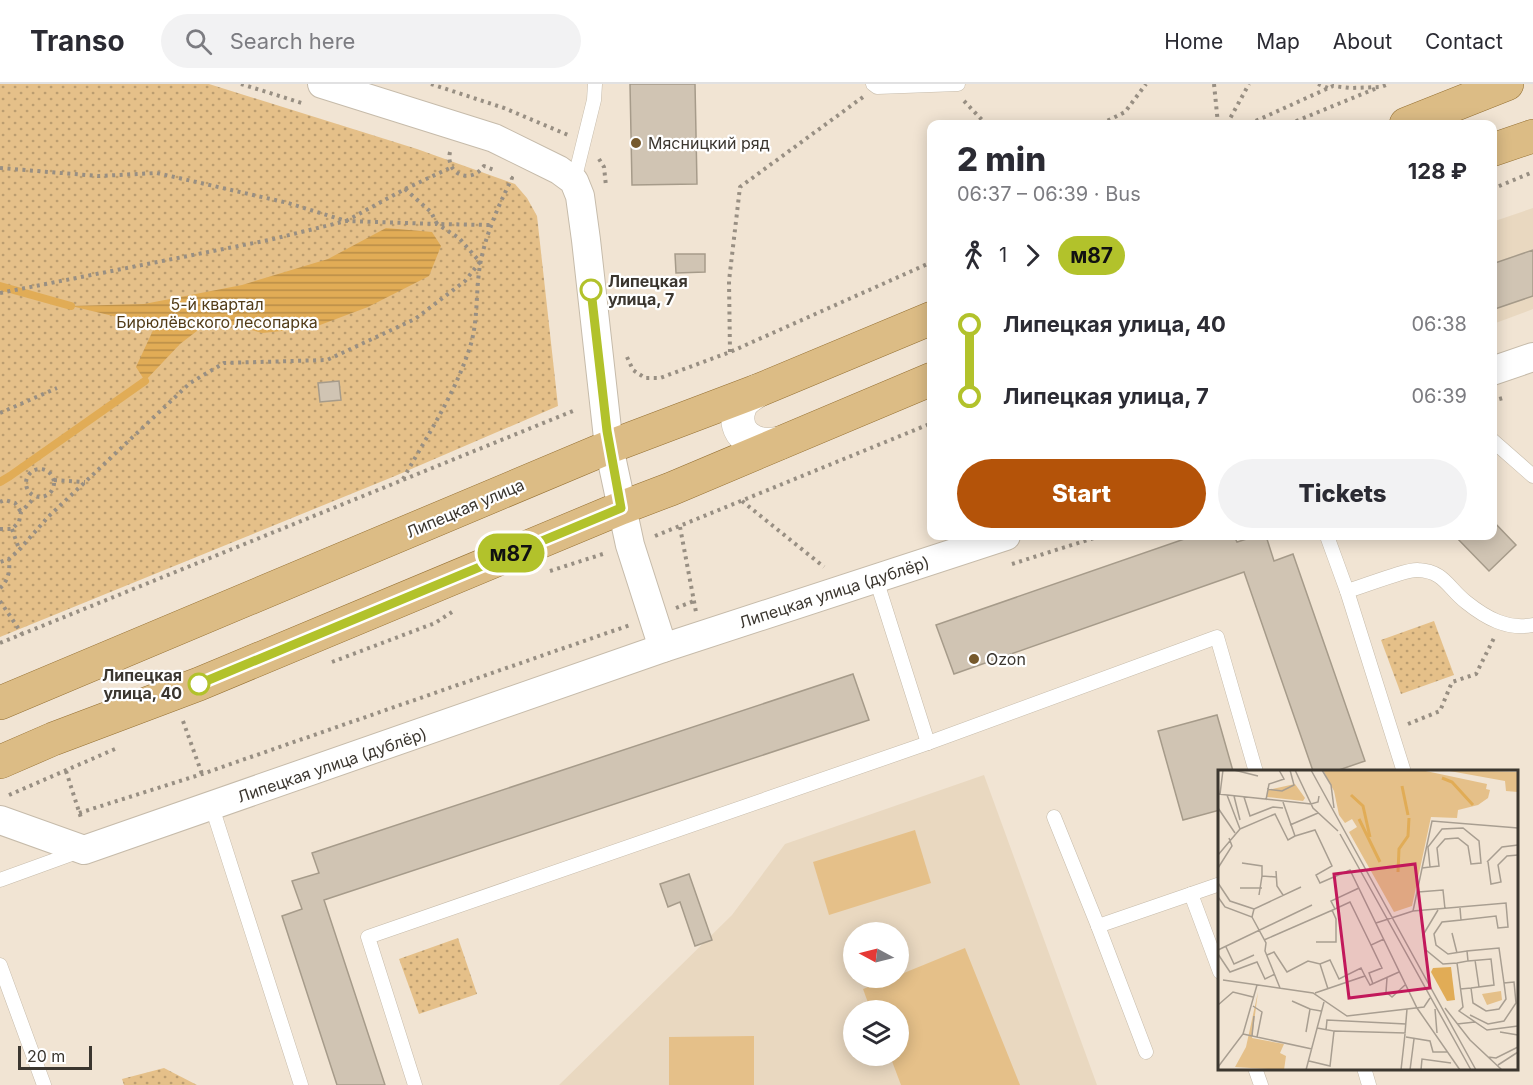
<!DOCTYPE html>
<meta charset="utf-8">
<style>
:root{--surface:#fff;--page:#f2f2f3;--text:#2b2b33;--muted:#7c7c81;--line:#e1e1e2;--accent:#b45309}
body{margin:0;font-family:Inter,sans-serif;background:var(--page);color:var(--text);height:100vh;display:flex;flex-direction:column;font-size:22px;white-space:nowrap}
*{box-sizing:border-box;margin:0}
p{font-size:20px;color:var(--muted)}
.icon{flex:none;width:33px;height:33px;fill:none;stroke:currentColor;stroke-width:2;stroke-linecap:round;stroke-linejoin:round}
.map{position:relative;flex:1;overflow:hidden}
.details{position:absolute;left:927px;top:36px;width:570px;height:420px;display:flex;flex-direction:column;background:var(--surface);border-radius:12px;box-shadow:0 3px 15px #0003}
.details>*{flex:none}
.badge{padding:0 12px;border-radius:20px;font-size:21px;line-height:39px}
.needle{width:39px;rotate:277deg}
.buttons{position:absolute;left:843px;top:838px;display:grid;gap:12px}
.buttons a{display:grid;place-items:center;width:66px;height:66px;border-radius:50%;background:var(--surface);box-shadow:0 3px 15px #0003;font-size:30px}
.scale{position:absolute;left:18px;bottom:15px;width:74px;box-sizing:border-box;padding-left:6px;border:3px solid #3b362f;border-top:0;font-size:16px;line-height:21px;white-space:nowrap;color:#3b362f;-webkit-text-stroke:4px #fff;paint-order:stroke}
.map>.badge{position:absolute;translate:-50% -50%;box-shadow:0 0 0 3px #fff}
.legs{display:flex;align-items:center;gap:9px;height:66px;padding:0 30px;font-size:20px}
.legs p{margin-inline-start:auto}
.overview{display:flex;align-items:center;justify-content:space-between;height:102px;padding:0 30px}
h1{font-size:33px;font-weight:800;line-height:45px}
.button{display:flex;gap:12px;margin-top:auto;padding:12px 30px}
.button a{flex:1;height:69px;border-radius:36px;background:var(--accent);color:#fff;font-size:24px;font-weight:800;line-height:69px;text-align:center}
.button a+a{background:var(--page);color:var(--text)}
ul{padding:0 30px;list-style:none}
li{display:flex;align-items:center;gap:21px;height:72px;font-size:22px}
li i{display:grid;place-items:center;width:9px;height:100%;margin:0 8px;background:currentColor}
li i::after{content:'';width:15px;height:15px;margin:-8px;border:4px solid;border-radius:50%;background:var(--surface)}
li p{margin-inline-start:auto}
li:first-child i{background:linear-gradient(#0000 50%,currentColor 0)}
li:last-child i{background:linear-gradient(currentColor 50%,#0000 0)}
header{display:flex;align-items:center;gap:36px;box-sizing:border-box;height:84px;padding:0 30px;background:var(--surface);border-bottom:2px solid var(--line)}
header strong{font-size:28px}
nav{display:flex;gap:33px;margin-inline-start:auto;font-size:21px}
.search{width:420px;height:54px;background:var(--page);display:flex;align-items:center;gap:15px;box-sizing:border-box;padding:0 21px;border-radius:33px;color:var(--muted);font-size:22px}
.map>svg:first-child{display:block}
.built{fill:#e9d8c0;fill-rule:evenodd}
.park{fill:url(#park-dots)}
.pitch{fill:#e5c089}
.water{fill:url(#water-rules)}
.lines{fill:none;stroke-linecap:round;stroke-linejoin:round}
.stream{stroke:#e1ac56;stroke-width:8}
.building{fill:#d0c4b3;stroke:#a69b8a;stroke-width:1.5}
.service-casing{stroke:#c6bbaa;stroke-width:15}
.minor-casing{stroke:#c6bbaa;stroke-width:30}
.tertiary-casing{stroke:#c6bbaa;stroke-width:34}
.primary-casing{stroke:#957032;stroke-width:34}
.path{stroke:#988f83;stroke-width:4;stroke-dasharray:3 4.5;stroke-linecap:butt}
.service{stroke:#fff;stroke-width:14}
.minor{stroke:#fff;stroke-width:28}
.tertiary{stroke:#fff;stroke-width:33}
.primary{stroke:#dcbc85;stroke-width:33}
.line-1-casing{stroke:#fff;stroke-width:14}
.line-1{stroke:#b2c22b;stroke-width:9}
.poi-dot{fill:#76592c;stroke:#fff;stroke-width:2}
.stop-1-dot{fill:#fff;stroke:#b2c22b;stroke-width:3}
.labels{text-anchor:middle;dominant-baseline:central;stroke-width:4.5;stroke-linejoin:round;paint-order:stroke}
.poi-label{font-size:16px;fill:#3b362f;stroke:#fff;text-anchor:start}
.stop-label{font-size:16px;font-weight:bold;fill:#3b362f;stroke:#fff;text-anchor:start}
.park-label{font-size:16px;fill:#523c18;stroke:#fff}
.street-label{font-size:16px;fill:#3b362f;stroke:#fff}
.inset-river{fill:none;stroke:#e1ac56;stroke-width:3}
.inset-road{fill:none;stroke:#a89e91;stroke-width:1.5}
.view{fill:#c2185b;fill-opacity:0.15;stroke:#c2185b;stroke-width:3}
.inset-edge{fill:none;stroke:#3b362f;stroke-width:3}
</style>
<header>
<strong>Transo</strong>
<div class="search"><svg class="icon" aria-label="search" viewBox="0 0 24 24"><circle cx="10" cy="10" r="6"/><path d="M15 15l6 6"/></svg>Search here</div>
<nav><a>Home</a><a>Map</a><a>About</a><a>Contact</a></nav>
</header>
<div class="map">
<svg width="1533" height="1001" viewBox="0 0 1533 1001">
<defs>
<pattern id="park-dots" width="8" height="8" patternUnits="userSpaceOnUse" patternTransform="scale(1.5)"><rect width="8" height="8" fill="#e5c089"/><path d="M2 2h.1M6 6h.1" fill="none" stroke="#bb9d70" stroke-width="1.8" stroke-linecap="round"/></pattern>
<pattern id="water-rules" width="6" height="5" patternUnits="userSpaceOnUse" patternTransform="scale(1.5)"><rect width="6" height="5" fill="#e1ac56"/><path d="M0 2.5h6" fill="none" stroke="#b88d48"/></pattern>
</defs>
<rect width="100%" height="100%" fill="#f1e4d3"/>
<g class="built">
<path d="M1533 124V225L1493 240 1492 138Z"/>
<path d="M984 691 1097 1001H559L732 831 785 760ZM854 849H898V894H854ZM854 927H898V972H854Z"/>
</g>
<g class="park">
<path d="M0 0H209L417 65 515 100 527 114 537 132 558 322 395 392 0 553Z"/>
<path d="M1434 537 1454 591 1401 610 1381 556Z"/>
<path d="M458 854 477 910 419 930 399 875Z"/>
<path d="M164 984 197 1001H124L122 995Z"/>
</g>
<g class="pitch">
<path d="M915 746 931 799 829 831 813 778Z"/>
<path d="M965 864 1020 1001H901L890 972H898V927H871L863 905 891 894H898L899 891Z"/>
<path d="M754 952V1001H669V953Z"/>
</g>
<path class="water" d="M386 144 432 148 441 162 429 192 368 223 312 244 262 249 222 238 206 240 180 260 145 297 136 283 155 242 71 222 144 220 242 201 328 175Z"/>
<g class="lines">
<g class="stream">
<path d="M0 202 71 222"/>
<path d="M0 398 10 392 145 297"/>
</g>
</g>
<g class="building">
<path d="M630 0H695L697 100 632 101Z"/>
<path d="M1533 166V212L1492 226V180Z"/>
<path d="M675 170H705V188L676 189Z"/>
<path d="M339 297 341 316 320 318 318 299Z"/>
<path d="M1492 436 1516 461 1489 487 1455 452H1492Z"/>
<path d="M1193 452H1234L1237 458 1256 452H1266L1274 477 1293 470 1365 677 1336 687H1313L1244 488 954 590 936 541Z"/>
<path d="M853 590 869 636 324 816 385 1001H337L282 832 302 825 292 797 319 789 312 769Z"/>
<path d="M1217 631 1233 687H1220V726L1183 736 1158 647Z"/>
<path d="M689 790 712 856 695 862 680 818 668 823 660 800Z"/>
</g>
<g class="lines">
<defs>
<g id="service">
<path d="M873 0 877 3 958 0"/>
<path d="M574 97 594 16 595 0"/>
<path d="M1492 356 1533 392"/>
<path d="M1327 452 1347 507 1404 688"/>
<path d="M876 495 928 659 1217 553 1256 688"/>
<path d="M1347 507C1362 503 1406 485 1418 486 1444 487 1448 504 1466 518 1486 534 1507 546 1533 541"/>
<path d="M212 723 301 1001"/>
<path d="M1054 733 1098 842 1191 810"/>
<path d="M0 796 80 767"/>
<path d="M1220 800 1191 810 1220 888"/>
<path d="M1098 842 1146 968"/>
<path d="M0 881 44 1001"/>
<path d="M1255 984 1261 1001"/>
<path d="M1364 984 1369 1001"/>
<path d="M415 1001 368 853 928 659"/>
</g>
<g id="minor">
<path d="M322 0 494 54 559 86 574 97 580 112 586 156 609 363 630 461 663 564"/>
<path d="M1492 287 1533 273"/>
<path d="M0 736 84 766 663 564 1006 452"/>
</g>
<path id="tertiary" d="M757 307C751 311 743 315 740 323 730 350 755 365 779 359"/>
<g id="primary">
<path d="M1406 40 1507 0"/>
<path d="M1492 66 1533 52"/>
<path d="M0 619 609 363 757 307 932 234"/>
<path d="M0 678 53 655 199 600 621 424 671 405 932 295"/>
</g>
</defs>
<use href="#service" class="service-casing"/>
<use href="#minor" class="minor-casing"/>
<use href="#tertiary" class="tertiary-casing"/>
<use href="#primary" class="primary-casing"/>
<g class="path">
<path d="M241 0 305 20"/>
<path d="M431 0 504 24 568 51"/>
<path d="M1214 0 1218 40"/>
<path d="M1318 0 1328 4"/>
<path d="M964 17 986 40"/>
<path d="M1101 40 1125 28 1146 0"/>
<path d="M1227 40 1249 0"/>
<path d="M1249 40 1333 2 1350 4 1381 3 1389 0"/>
<path d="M1289 40 1377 4"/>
<path d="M450 68C445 90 471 101 484 82L494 86"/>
<path d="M599 75 604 83 606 102"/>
<path d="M0 84 98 92 157 89 288 119 346 137 405 105 452 83"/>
<path d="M405 105 431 128 437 140 490 141"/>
<path d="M1492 105 1533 88"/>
<path d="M0 209 269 156 346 137 437 140 459 154 480 178 465 197 415 235 327 276 224 279 190 299 48 433 19 466 9 475 0 478"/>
<path d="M730 268 729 197 740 103 863 13"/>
<path d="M627 273 633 286 645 294H660L730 268 932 178"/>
<path d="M1492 317 1503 314"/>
<path d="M0 329 57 304"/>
<circle cx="40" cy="399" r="14"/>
<path d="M403 395C427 352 455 310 470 263 479 235 475 204 481 176 487 147 499 121 512 94L509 93"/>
<path d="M54 396 85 398"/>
<path d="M742 417 824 483"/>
<path d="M0 418 5 416 15 419 21 428"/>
<path d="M680 443 696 528"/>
<path d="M0 445H12L19 438 21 428 35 413"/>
<path d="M12 445 19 465"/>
<path d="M655 452 932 339"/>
<path d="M1012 480 1100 452"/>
<path d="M550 487 606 469"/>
<path d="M0 504C9 496 10 486 9 475"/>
<path d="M0 517 22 550"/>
<path d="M676 524 694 517"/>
<path d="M0 559 573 327"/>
<path d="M332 578 435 539 452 528"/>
<path d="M183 637 202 690"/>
<path d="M1408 640 1440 627 1452 598 1476 590 1494 554"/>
<path d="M66 687 82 737"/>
<path d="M9 711 115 665"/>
<path d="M79 729 202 690 630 541"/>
</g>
<use href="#service" class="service"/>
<use href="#minor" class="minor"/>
<use href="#tertiary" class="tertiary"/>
<use href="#primary" class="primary"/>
</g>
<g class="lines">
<defs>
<path id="line-1" d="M199 600 621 424 607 347 591 206"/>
</defs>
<use href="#line-1" class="line-1-casing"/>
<use href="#line-1" class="line-1"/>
</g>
<g class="poi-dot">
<circle cx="636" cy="59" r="6"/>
<circle cx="974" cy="575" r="6"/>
</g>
<g class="stop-1-dot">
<circle cx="591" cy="206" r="10"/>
<circle cx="199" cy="600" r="10"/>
</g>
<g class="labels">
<g class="poi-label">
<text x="648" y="59">Мясницкий ряд</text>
<text x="986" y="575">Ozon</text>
</g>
<g class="stop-label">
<text x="608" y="197">Липецкая<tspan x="608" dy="18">улица, 7</tspan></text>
<text x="182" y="591" text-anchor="end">Липецкая<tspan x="182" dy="18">улица, 40</tspan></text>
</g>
<g class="park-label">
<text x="217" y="220">5-й квартал<tspan x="217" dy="18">Бирюлёвского лесопарка</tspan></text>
</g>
<g class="street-label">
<text transform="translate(465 424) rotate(-23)">Липецкая улица</text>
<text transform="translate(834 508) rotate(-18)">Липецкая улица (дублёр)</text>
<text transform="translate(332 681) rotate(-19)">Липецкая улица (дублёр)</text>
</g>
</g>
<g transform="translate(1218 686)">
<rect width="300" height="300" fill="#f1e4d3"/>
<path d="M77 14 87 28 85 31 49 27 50 20Z" fill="#e5c089"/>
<path d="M40 222 34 268 66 274 62 283 68 286 66 300 17 297 28 277Z" fill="#e5c089"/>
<path d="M105 0H203L269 14 268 19 272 20 270 28 260 35 240 40 239 48 213 47 194 136 176 142 131 62 139 57 134 49 127 53 121 45 116 21ZM226 0 300 2V22L288 21 287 11ZM283 221 284 230 269 235 264 224Z" fill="#e5c089"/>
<path d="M233 197 237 230 229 231 213 202 215 198Z" fill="#e1ac56"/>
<path class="inset-river" d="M224 8 234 12 255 35M184 16 190 45M133 25 145 36 152 67M141 49 162 92M180 102 181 79 190 66 191 48"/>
<path class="inset-road" d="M16 0 40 6M77 0 95 38 120 61M93 0 258 300M104 0 113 15 116 38M49 19 64 21 76 15 72 0M0 24 93 34 100 32 101 26M2 24 5 0M9 25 22 59 57 44 70 70 77 66M16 26 22 50M26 27 32 46 55 37 65 38M48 30 51 14 66 9 61 0M65 32 77 66 97 60 114 96 98 105 102 113 132 100 199 238 242 300M0 38 17 63M72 55 100 43M122 64 253 300M0 85 22 59M269 92 284 77 300 75M270 92 273 114 283 112 280 95 289 86 300 85M24 93 44 96V106M0 98 14 76 11 68M204 98 212 97 221 96 219 78 227 69 240 68 250 76 253 94 263 93 261 71 245 58 224 59 210 77 212 97M58 101 59 116 65 125M0 113 12 131 36 139M22 118H44M141 118 113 131 117 139 132 132 153 175M200 122 225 120 227 139M41 125 44 106 58 107M0 127 7 137 34 147 48 173 47 181 62 218M242 138 243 150 224 152 216 164 218 175 230 184 249 181M220 140 205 165 208 180 225 194 239 193 245 237 241 241 269 260 300 256M195 141 214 51 300 58M34 147 36 139 83 117M158 153 195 141 288 133 290 157 280 158 278 146 243 150M234 163 239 183M300 167V189M46 170 117 139M98 172H118V149L114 140M8 177 16 194 36 185M0 180 94 135M0 184 12 202 39 192 47 209 57 204M49 185 56 182 69 202 90 191 102 194 112 190 121 209 143 198 147 206M257 190 261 217M250 191 273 189 276 215 253 218M239 193 250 191 249 181 281 178 286 213M102 194 110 219M169 208 168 222 174 227 187 215M5 210 95 223 129 246 206 237 212 228M155 214 151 203 164 198 153 175 166 169M242 219 253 218 255 233 268 241 281 239 288 229 286 213 296 212 298 233 286 251 270 254 252 245M97 223 147 206 152 215 181 202M74 231 92 239M0 235 15 222 35 227M35 236 44 242 39 267M227 238 252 270 284 300M217 239 219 263M239 254 257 252M108 260 109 250 188 254M116 261 187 263 189 239M88 262 92 239 103 241M282 262 300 265M25 264 94 279M34 266 36 246M188 267 212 271 215 282H230M270 287 278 288 300 277M91 291 112 296 116 261 99 258M280 295 300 282M0 297 25 264 39 215M88 300 106 232M183 300 187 264M192 300 196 269M203 300 204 289 233 293"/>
<path class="view" d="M197 94 212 218 131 228 116 104Z"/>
<rect width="300" height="300" class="inset-edge"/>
</g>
</svg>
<div class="buttons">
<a><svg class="needle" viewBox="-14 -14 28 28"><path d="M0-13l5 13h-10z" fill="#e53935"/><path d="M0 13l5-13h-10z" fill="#7c7c81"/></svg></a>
<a><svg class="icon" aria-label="layers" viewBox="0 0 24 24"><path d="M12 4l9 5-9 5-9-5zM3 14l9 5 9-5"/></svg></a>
</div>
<div class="scale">20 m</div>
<b class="badge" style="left:511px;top:469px;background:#b2c22b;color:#111">м87</b>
<section class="details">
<div class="overview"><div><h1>2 min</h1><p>06:37 – 06:39 · Bus</p></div><b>128 ₽</b></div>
<div class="legs"><svg class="icon" aria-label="walk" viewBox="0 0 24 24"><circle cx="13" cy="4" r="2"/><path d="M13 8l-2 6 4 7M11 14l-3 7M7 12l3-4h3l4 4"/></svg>1<svg class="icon" aria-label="forward" viewBox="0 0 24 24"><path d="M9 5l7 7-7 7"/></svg><b class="badge" style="background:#b2c22b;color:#111">м87</b></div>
<ul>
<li><i style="color:#b2c22b"></i><b>Липецкая улица, 40</b><p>06:38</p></li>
<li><i style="color:#b2c22b"></i><b>Липецкая улица, 7</b><p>06:39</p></li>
</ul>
<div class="button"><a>Start</a><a>Tickets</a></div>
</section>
</div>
